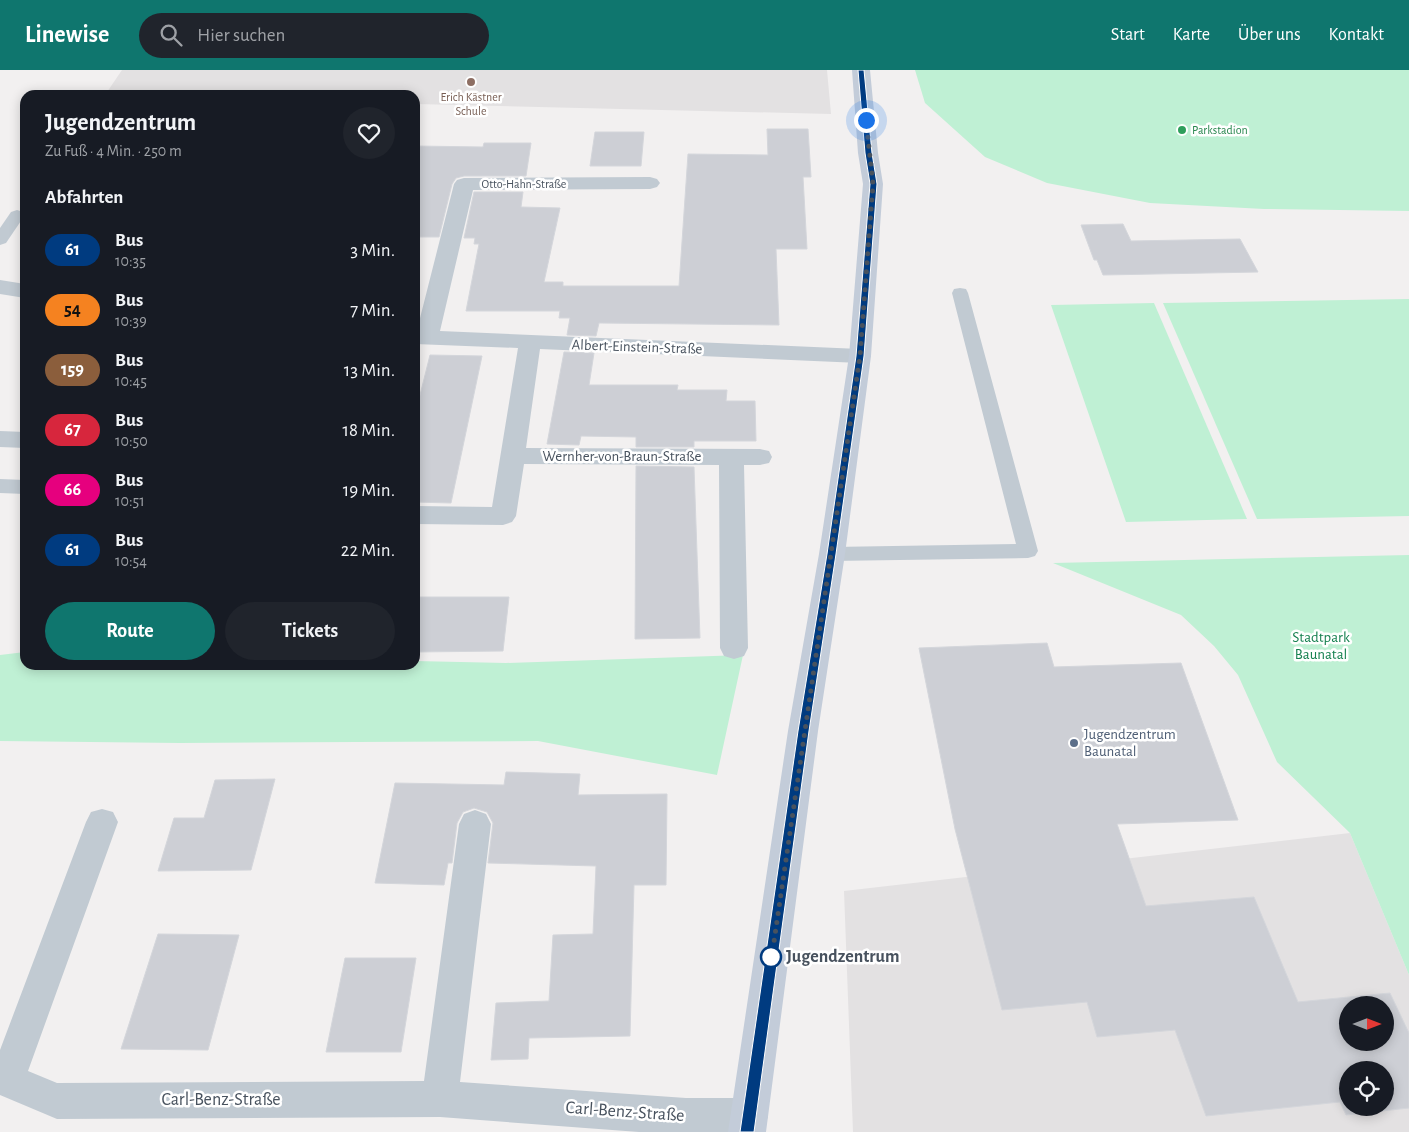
<!DOCTYPE html>
<html lang="de">
<meta charset="utf-8">
<style>
:root{--surface:#171b24;--page:#20242c;--text:#f1f3f6;--muted:#9ea1a6;--accent:#0f766e}
body{margin:0;font-family:"Alegreya Sans",sans-serif;background:var(--page);color:var(--text);height:100vh;display:flex;flex-direction:column;font-size:19px;white-space:nowrap}
*{box-sizing:border-box;margin:0}
p{font-size:16px;color:var(--muted)}
.icon{flex:none;width:28px;height:28px;fill:none;stroke:currentColor;stroke-width:2;stroke-linecap:round;stroke-linejoin:round}
.map{position:relative;flex:1;overflow:hidden}
.details{position:absolute;left:20px;top:20px;width:400px;height:580px;display:flex;flex-direction:column;background:var(--surface);border-radius:15px;box-shadow:0 2px 12px #0003}
.details>*{flex:none}
.badge{padding:0 10px;border-radius:16px;font-size:18px;line-height:32px}
.needle{width:32px;rotate:90deg}
.buttons{position:absolute;left:1339px;top:926px;display:grid;gap:10px}
.buttons a{display:grid;place-items:center;width:55px;height:55px;border-radius:50%;background:var(--surface);box-shadow:0 2px 12px #0003;font-size:25px}
.you{position:absolute;width:25px;height:25px;margin:-12px;border:4px solid #fff;border-radius:50%;background:#1a73e8;box-shadow:0 0 0 8px #1a73e833}
.map>.badge{position:absolute;translate:-50% -50%;box-shadow:0 0 0 2px #fff}
h2{padding:0 25px;font-size:19px;line-height:45px}
.round{display:grid;place-items:center;flex:none;width:52px;height:52px;border-radius:26px;background:var(--page)}
.summary{display:flex;align-items:center;justify-content:space-between;height:85px;padding:0 25px}
h1{font-size:24px;font-weight:600;line-height:38px}
.button{display:flex;gap:10px;margin-top:auto;padding:10px 25px}
.button a{flex:1;height:58px;border-radius:30px;background:var(--accent);color:#fff;font-size:20px;font-weight:600;line-height:58px;text-align:center}
.button a+a{background:var(--page);color:var(--text)}
ul{padding:0;list-style:none}
li{display:flex;align-items:center;gap:15px;height:60px;padding:0 25px}
li div{flex:1}
li b{display:block;font-size:19px}
li em{font-style:normal}
li .badge{min-width:55px;font-weight:700;text-align:center}
header{display:flex;align-items:center;gap:30px;box-sizing:border-box;height:70px;padding:0 25px;background:var(--accent);color:#fff}
header strong{font-size:24px}
nav{display:flex;gap:28px;margin-inline-start:auto;font-size:18px}
.search{width:350px;height:45px;background:var(--page);display:flex;align-items:center;gap:12px;box-sizing:border-box;padding:0 18px;border-radius:28px;color:var(--muted);font-size:19px}
.map>svg:first-child{display:block}
.education{fill:#e3e1e2;fill-rule:evenodd}
.green{fill:#bff0d4}
.building{fill:#cdcfd5;stroke:#d4d6db;fill-rule:evenodd}
.lines{fill:none;stroke-linecap:round;stroke-linejoin:round}
.lane{fill:#c1cad2;fill-rule:evenodd}
.street{fill:#c1cad2;fill-rule:evenodd}
.secondary{fill:#c3ccd9;fill-rule:evenodd}
.line{fill:#003b80;stroke:#fff}
.walk{stroke:#48525e;stroke-width:5;stroke-dasharray:0 9}
.education-dot{fill:#8d6e63;stroke:#fff;stroke-width:2}
.leisure-dot{fill:#2e9e5b;stroke:#fff;stroke-width:2}
.service-dot{fill:#5c6f8a;stroke:#fff;stroke-width:2}
.stop-dot{fill:#fff;stroke:#003b80;stroke-width:2.5}
.labels{text-anchor:middle;dominant-baseline:central;stroke-width:5;stroke-linejoin:round;paint-order:stroke}
.far-education-label{font-size:12px;fill:#785e54;stroke:#fff}
.far-leisure-label{font-size:12px;fill:#27864d;stroke:#fff;text-anchor:start}
.far-street-label{font-size:12px;fill:#48525e;stroke:#fff}
.street-label{font-size:15px;fill:#48525e;stroke:#fff}
.park-label{font-size:15px;fill:#168150;stroke:#fff}
.service-label{font-size:15px;fill:#4e5e75;stroke:#fff;text-anchor:start}
.near-stop-label{font-size:18px;font-weight:bold;fill:#48525e;stroke:#fff;text-anchor:start}
.near-street-label{font-size:18px;fill:#48525e;stroke:#fff}
</style>
<header>
<strong>Linewise</strong>
<div class="search"><svg class="icon" aria-label="search" viewBox="0 0 24 24"><circle cx="10" cy="10" r="6"/><path d="M15 15l6 6"/></svg>Hier suchen</div>
<nav><a>Start</a><a>Karte</a><a>Über uns</a><a>Kontakt</a></nav>
</header>
<div class="map">
<svg width="1409" height="1062" viewBox="0 0 1409 1062">
<rect width="100%" height="100%" fill="#f2f0f0"/>
<g class="education">
<path d="M122 0H827L831 44 415 34V25H105Z"/>
<path d="M1350 763 1409 905V1062H853L844 821ZM1348 935H1385V972H1348ZM1348 1000H1385V1038H1348Z"/>
</g>
<g class="green">
<path d="M915 0H1409V141L1264 139 1150 133 1047 113 985 87 925 33Z"/>
<path d="M1409 229V446L1257 449 1163 233Z"/>
<path d="M1154 233 1247 449 1126 452 1051 235Z"/>
<path d="M1409 485V905L1350 763 1277 692 1238 605 1214 576 1181 545 1053 493Z"/>
<path d="M25 582V595H415V591L506 593 743 585 717 705 538 671 180 673 0 671V585Z"/>
</g>
<g class="building">
<path d="M767 59H808L811 107H803L807 179H776L779 255 599 253 596 266 567 265 570 248H559L560 241H466L479 174H474L475 168H464L474 122H523L521 137 560 138 544 212H563V216H679L688 84 768 85Z"/>
<path d="M595 62H644L641 96H590Z"/>
<path d="M484 73H531L526 106H464L456 108 452 114 439 167H415V76L483 77Z"/>
<path d="M1123 154 1131 171 1240 169 1258 202 1103 205 1097 190H1094L1081 155Z"/>
<path d="M564 282 594 283 589 315H678L677 320H727L726 331H755L756 371H694V377H636V367L581 366 579 375 547 374Z"/>
<path d="M430 285 482 286 451 433 415 432V345Z"/>
<path d="M636 396 694 397 700 568 635 569Z"/>
<path d="M415 527H509L503 581 415 582Z"/>
<path d="M1047 573 1054 597 1181 593 1238 750 1117 754 1146 836 1254 827 1298 932 1390 923 1409 963V1038L1346 1045 1340 1032 1206 1046 1175 960 1097 967 1087 932 1002 940 955 759 919 578ZM1348 935H1385V972H1348ZM1348 1000H1385V1038H1348Z"/>
<path d="M506 702 580 704 578 725 667 724 666 815H634L630 966 529 968 528 989 491 990 496 933 549 931 553 865 593 864 596 796 488 793 493 753 487 742 474 738 463 742 457 753 452 793H448L444 815 375 813 395 713 504 715Z"/>
<path d="M275 709 251 800 158 801 174 748H204L215 710Z"/>
<path d="M158 864 239 865 208 980 121 979Z"/>
<path d="M345 888H416L401 982H326Z"/>
</g>
<g class="lines">
<g class="lane">
<path d="M17 140 23 142 25 145 6 173 0 175V158L11 142Z"/>
<path d="M960 218 966 219 968 223 1038 481 1035 486 1028 488 832 491 825 489 822 484 825 479 832 477 1016 474 952 223 954 219Z"/>
<path d="M0 409 25 410V424L0 423Z"/>
</g>
<g class="street">
<path d="M650 107 657 109 660 113 657 117 650 119 473 120 440 261 860 279 868 281 871 286 868 291 860 293 540 279 526 378 760 379 769 381 772 387 769 393 760 395H744L748 578 744 586 734 589 724 586 720 578 719 395 524 394 516 446 512 452 503 455 415 454V436L492 437 518 278 415 274V260H417L454 114 457 110 464 108Z"/>
<path d="M0 210 25 214V228L0 224Z"/>
<path d="M0 361 25 362V378L0 377Z"/>
<path d="M102 739 113 742 118 752 28 1001 57 1013 424 1011 459 754 464 744 475 740 486 744 491 754 460 1012 686 1028H749L762 1034 768 1047 762 1060 757 1062H639L440 1047 57 1049 0 1025V980L86 752 91 742Z"/>
</g>
<path class="secondary" d="M852 0H870L878 83 883 114 871 286 845 484 818 661 766 1062H728L788 661 819 484 849 286 863 114 858 83Z"/>
</g>
<path class="line" d="M858 0H864L872 83 877 114 864 286 836 484 809 661 754 1062H740L798 661 827 484 856 286 870 114 865 83Z"/>
<g class="lines">
<path class="walk" d="M771 887V892L860 286 873 114 866 50"/>
</g>
<circle class="education-dot" cx="471" cy="12" r="5"/>
<circle class="leisure-dot" cx="1182" cy="60" r="5"/>
<circle class="service-dot" cx="1074" cy="673" r="5"/>
<circle class="stop-dot" cx="771" cy="887" r="10"/>
<g class="labels">
<g class="far-education-label">
<text x="471" y="27">Erich Kästner<tspan x="471" dy="14">Schule</tspan></text>
</g>
<g class="far-leisure-label">
<text x="1192" y="60">Parkstadion</text>
</g>
<g class="far-street-label">
<text x="524" y="114">Otto-Hahn-Straße</text>
</g>
<g class="street-label">
<text transform="translate(637 277) rotate(2)">Albert-Einstein-Straße</text>
<text x="622" y="386">Wernher-von-Braun-Straße</text>
</g>
<g class="park-label">
<text x="1321" y="567">Stadtpark<tspan x="1321" dy="17">Baunatal</tspan></text>
</g>
<g class="service-label">
<text x="1084" y="664">Jugendzentrum<tspan x="1084" dy="17">Baunatal</tspan></text>
</g>
<g class="near-stop-label">
<text x="786" y="887">Jugendzentrum</text>
</g>
<g class="near-street-label">
<text x="221" y="1030">Carl-Benz-Straße</text>
<text transform="translate(625 1042) rotate(4)">Carl-Benz-Straße</text>
</g>
</g>
</svg>
<div class="buttons">
<a><svg class="needle" viewBox="-14 -14 28 28"><path d="M0-13l5 13h-10z" fill="#e53935"/><path d="M0 13l5-13h-10z" fill="#9ea1a6"/></svg></a>
<a><svg class="icon" aria-label="locate" viewBox="0 0 24 24"><circle cx="12" cy="12" r="6"/><path d="M12 2v4M12 18v4M2 12h4M18 12h4"/></svg></a>
</div>
<div class="you" style="left:866px;top:50px"></div>
<section class="details">
<div class="summary"><div><h1>Jugendzentrum</h1><p>Zu Fuß · 4 Min. · 250 m</p></div><a class="round"><svg class="icon" aria-label="heart" viewBox="0 0 24 24"><path d="M12 20l-8-8c-3-5 5-10 8-4 3-6 11-1 8 4z"/></svg></a></div>
<h2>Abfahrten</h2>
<ul>
<li><span class="badge" style="background:#003b80;color:#fff">61</span><div><b>Bus</b><p>10:35</p></div><em>3 Min.</em></li>
<li><span class="badge" style="background:#f58220;color:#111">54</span><div><b>Bus</b><p>10:39</p></div><em>7 Min.</em></li>
<li><span class="badge" style="background:#8b5e3c;color:#fff">159</span><div><b>Bus</b><p>10:45</p></div><em>13 Min.</em></li>
<li><span class="badge" style="background:#d7263d;color:#fff">67</span><div><b>Bus</b><p>10:50</p></div><em>18 Min.</em></li>
<li><span class="badge" style="background:#e6007e;color:#fff">66</span><div><b>Bus</b><p>10:51</p></div><em>19 Min.</em></li>
<li><span class="badge" style="background:#003b80;color:#fff">61</span><div><b>Bus</b><p>10:54</p></div><em>22 Min.</em></li>
</ul>
<div class="button"><a>Route</a><a>Tickets</a></div>
</section>
</div>
